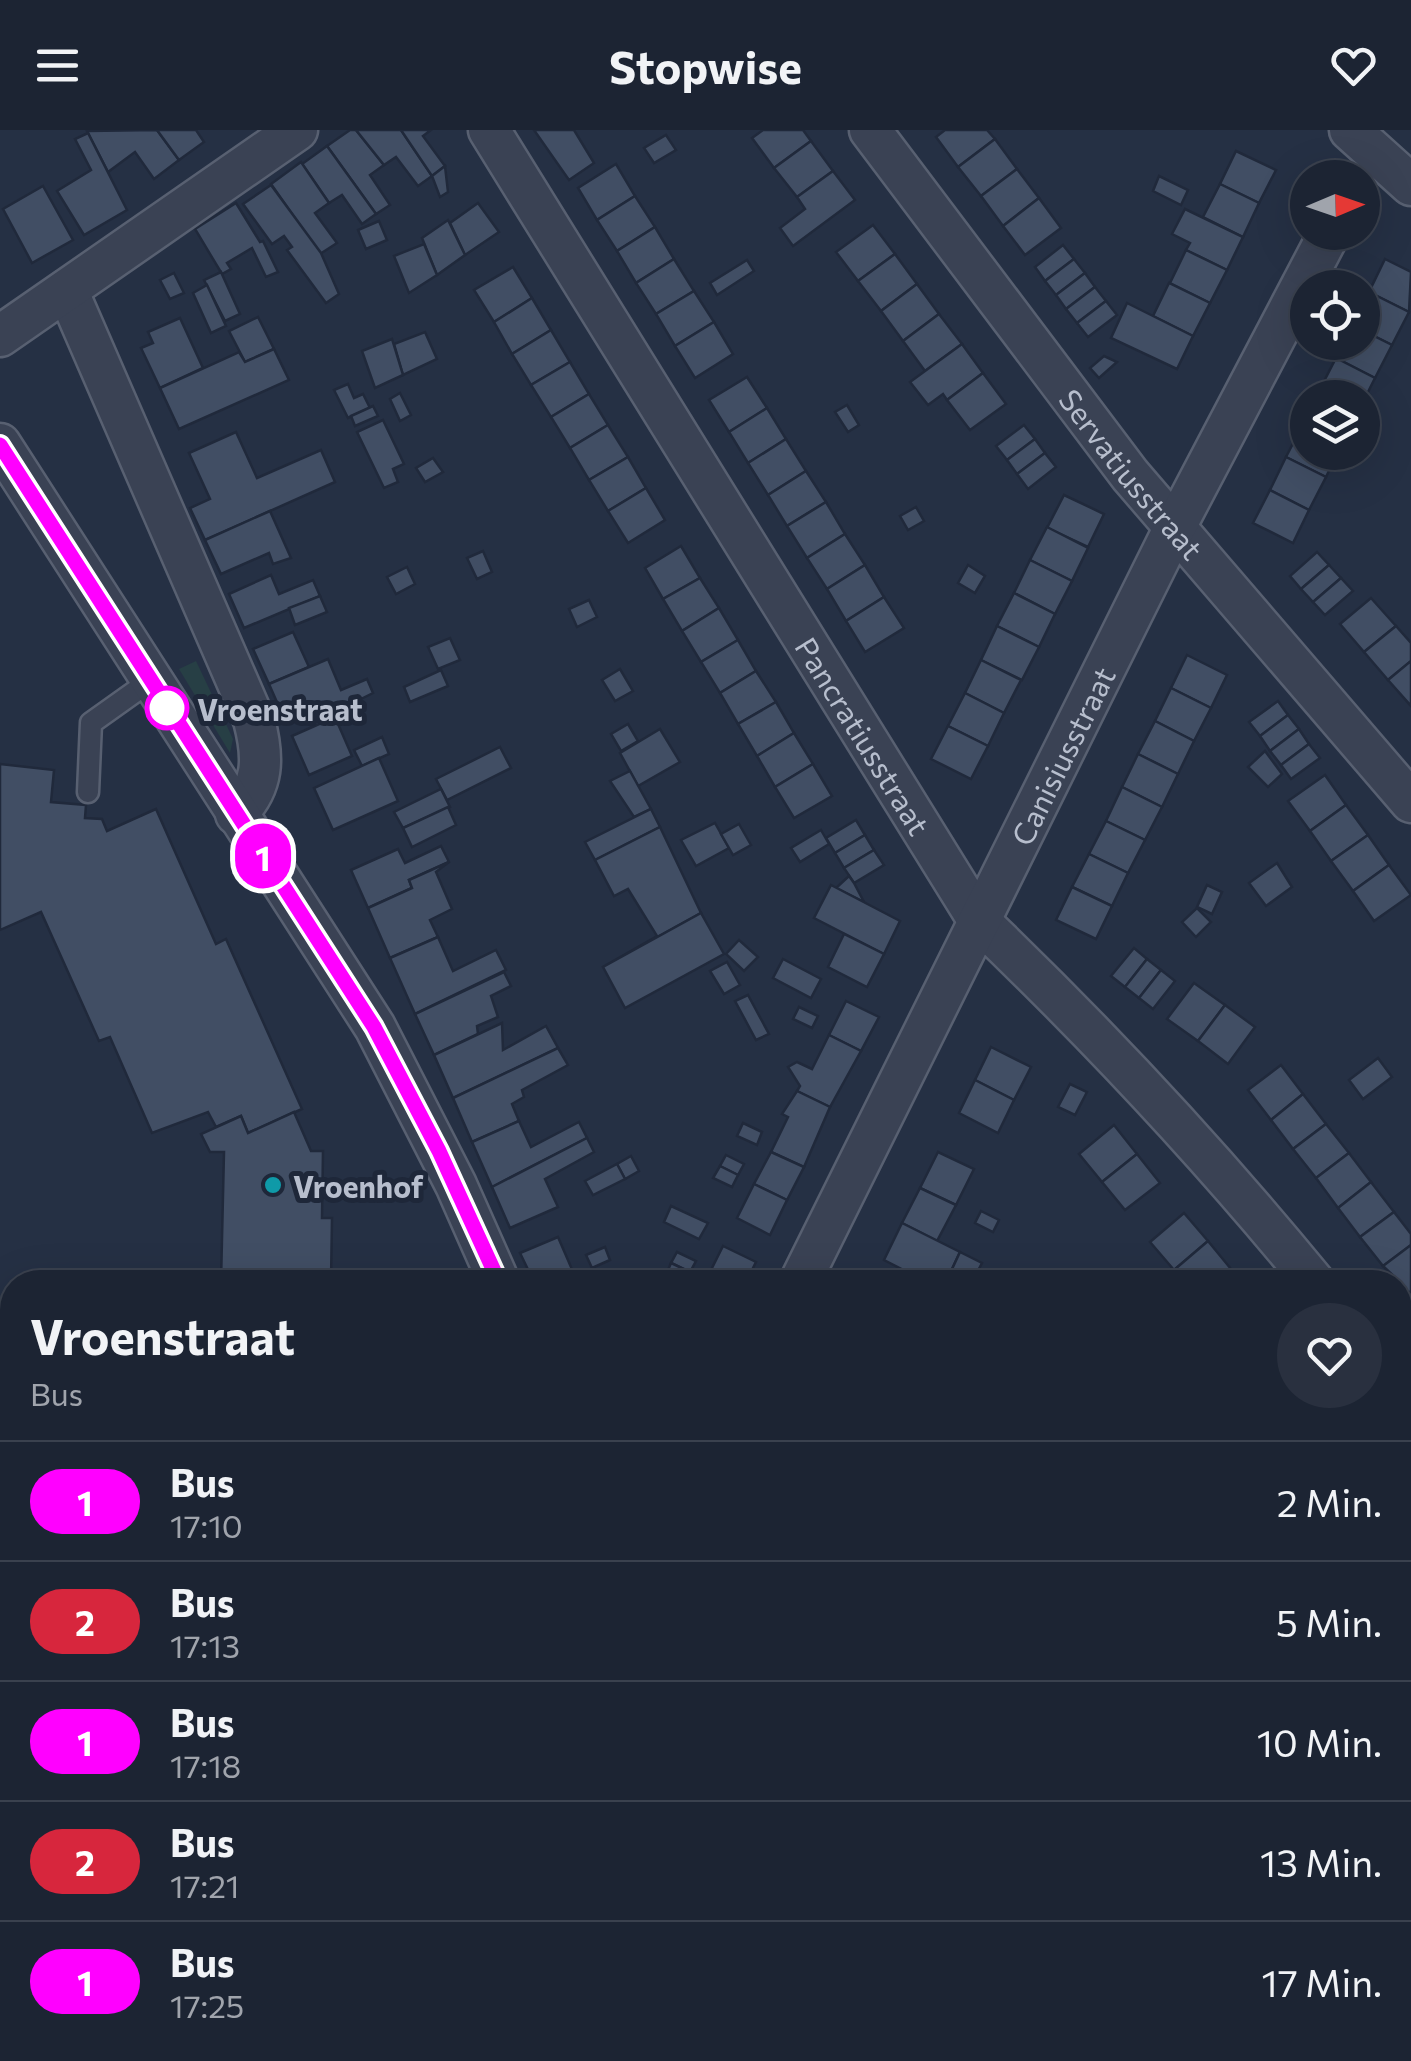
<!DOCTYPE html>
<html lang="de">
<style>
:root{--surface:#1c2433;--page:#29303f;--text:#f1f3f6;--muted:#a0a4ac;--line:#3a414e}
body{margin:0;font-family:Commissioner,sans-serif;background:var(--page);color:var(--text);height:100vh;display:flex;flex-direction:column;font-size:38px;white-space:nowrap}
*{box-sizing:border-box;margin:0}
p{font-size:32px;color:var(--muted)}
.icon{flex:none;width:55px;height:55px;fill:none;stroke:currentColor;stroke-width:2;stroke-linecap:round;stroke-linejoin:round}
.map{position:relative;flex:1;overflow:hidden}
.side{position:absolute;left:0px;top:1140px;width:1412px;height:792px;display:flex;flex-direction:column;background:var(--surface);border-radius:40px 40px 0 0;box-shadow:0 10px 40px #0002,0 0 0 2px var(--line)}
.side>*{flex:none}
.badge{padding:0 20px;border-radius:32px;font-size:35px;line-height:65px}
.needle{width:65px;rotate:88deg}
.buttons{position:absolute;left:1290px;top:30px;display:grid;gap:20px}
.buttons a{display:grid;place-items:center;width:90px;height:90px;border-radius:50%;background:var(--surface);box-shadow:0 10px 40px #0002,0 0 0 2px var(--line);font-size:50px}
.map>.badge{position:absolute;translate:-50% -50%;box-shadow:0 0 0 5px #fff}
.round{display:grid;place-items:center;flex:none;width:105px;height:105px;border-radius:52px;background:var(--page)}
.summary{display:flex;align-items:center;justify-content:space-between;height:170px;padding:0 30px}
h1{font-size:48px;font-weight:700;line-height:75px}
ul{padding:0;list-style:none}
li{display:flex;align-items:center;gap:30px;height:120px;padding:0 30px;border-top:2px solid var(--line)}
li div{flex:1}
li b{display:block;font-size:38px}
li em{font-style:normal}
li .badge{min-width:110px;font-weight:700;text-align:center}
header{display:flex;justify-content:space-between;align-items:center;height:130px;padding:0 30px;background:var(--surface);font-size:45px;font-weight:700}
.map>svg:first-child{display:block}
.green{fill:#273f45}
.building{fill:#414e64;stroke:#20293b;stroke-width:2.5}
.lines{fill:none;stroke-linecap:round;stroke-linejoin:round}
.lane-casing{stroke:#586071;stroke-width:25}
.street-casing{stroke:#586071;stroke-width:45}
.lane{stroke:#3a4254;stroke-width:20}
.street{stroke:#3a4254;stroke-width:40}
.line-casing{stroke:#fff;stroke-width:22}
.line{stroke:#f0f;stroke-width:15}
.stop-dot{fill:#fff;stroke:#f0f;stroke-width:5}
.culture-dot{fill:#0f9aa8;stroke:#1e2739;stroke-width:4}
.labels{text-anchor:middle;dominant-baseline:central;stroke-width:10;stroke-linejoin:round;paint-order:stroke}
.street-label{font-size:30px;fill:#b7becd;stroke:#1e2739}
.stop-label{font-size:30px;font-weight:bold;fill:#b7becd;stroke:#1e2739;text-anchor:start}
.poi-label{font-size:30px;font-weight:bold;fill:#b7becd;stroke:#1e2739;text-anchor:start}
</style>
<header><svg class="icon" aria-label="menu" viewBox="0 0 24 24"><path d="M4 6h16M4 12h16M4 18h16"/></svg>Stopwise<svg class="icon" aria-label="heart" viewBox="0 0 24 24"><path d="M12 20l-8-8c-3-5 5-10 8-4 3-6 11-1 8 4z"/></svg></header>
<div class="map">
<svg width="1411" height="1931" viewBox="0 0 1411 1931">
<rect width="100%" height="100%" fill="#253044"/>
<g class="green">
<path d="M196 531 233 609 230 623 179 539Z"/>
<path d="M0 1286 12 1288V1681L0 1686Z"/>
</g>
<g class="building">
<path d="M157 0 179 30 154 49 135 22 108 42 87 1Z"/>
<path d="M157 0H196L204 12 179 30Z"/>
<path d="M350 0H356L384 35 370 45 390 75 376 84 327 16Z"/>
<path d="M356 0H401L432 46 418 56 396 27 384 35Z"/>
<path d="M401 0H431L423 6 445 36 432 46Z"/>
<path d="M534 0H574L594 33 569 50Z"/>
<path d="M763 0H803L811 11 774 38 752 8Z"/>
<path d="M945 0H987L995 9 958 37 936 7Z"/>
<path d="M88 3 127 80 84 105 57 61 91 40 75 9Z"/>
<path d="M666 5 676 20 654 33 644 18Z"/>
<path d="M995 9 1017 39 981 66 958 37Z"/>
<path d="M811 11 833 41 797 67 774 38Z"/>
<path d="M327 16 376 84 362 94 342 65 329 73 302 34Z"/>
<path d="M1236 21 1276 40 1259 73 1220 54Z"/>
<path d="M301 32 329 73 315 83 337 113 320 124 271 54Z"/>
<path d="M616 34 635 66 597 90 578 58Z"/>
<path d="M445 36 448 62 440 67 432 46Z"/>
<path d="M1017 39 1039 68 1003 96 981 66Z"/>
<path d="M833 41 855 70 793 116 780 98 805 79 797 67Z"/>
<path d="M1159 46 1188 60 1181 75 1153 61Z"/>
<path d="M1220 54 1259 73 1243 107 1203 87Z"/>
<path d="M271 55 321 123 339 164 326 173 287 120 292 117 284 106 272 114 243 74Z"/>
<path d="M43 56 73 110 32 133 3 79Z"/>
<path d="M635 66 655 97 617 121 597 90Z"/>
<path d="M1039 68 1061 98 1025 125 1003 96Z"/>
<path d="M236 73 260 112 263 111 278 142 266 147 252 118 227 133 231 139 222 144 195 99Z"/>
<path d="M478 73 499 102 465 125 450 93Z"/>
<path d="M1185 79 1243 107 1227 140 1186 120 1190 113 1172 104Z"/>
<path d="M448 90 465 125 437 145 422 108Z"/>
<path d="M379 91 387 110 366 119 358 100Z"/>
<path d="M873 95 895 124 858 151 836 122Z"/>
<path d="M655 97 674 129 636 153 617 121Z"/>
<path d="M424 114 437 145 409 163 394 126Z"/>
<path d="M1063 115 1074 129 1045 151 1035 137Z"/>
<path d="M1186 120 1227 140 1210 173 1170 153Z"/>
<path d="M895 124 917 154 881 181 858 151Z"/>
<path d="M674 129 694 161 656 184 636 153Z"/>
<path d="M1074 129 1085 143 1056 165 1045 151Z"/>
<path d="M1385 129 1411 142 1409 182 1369 162Z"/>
<path d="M747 130 754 141 717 165 710 153Z"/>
<path d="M513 137 532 168 494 192 474 160Z"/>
<path d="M221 142 240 184 225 191 204 150Z"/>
<path d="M174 143 184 163 170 169 160 150Z"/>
<path d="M1085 143 1095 157 1066 179 1056 165Z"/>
<path d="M1169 153 1210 173 1193 206 1153 186Z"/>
<path d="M917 154 939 184 903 211 881 181Z"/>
<path d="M207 155 226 196 211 203 193 163Z"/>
<path d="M1095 157 1106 171 1077 193 1066 179Z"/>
<path d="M694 161 714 192 675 216 656 184Z"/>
<path d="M1369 162 1409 182 1392 215 1362 200V176Z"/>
<path d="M532 168 551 200 512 224 494 192Z"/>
<path d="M1106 171 1117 185 1088 207 1077 193Z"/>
<path d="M1127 173 1193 206 1177 239 1111 208Z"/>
<path d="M939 184 962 214 925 241 903 211Z"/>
<path d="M258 187 274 219 245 232 229 201Z"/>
<path d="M180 188 203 238 160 258 141 218 153 213 148 202Z"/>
<path d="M714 192 733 224 695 248 675 216Z"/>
<path d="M551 200 570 232 531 255 512 224Z"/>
<path d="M1362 200 1392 215 1375 248 1336 228 1344 212H1362Z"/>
<path d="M425 202 437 229 403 245 394 214Z"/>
<path d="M392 209 403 245 375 258 362 221Z"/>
<path d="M962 214 983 243 947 270 943 264 928 275 910 252Z"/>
<path d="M274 219 289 250 179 299 160 258 239 222 245 232Z"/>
<path d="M1104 226 1117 232 1099 248 1090 238Z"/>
<path d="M1336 228 1375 248 1362 274V268H1332L1319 261Z"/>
<path d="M570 232 589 264 551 287 531 255Z"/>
<path d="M983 243 1006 274 970 300 947 270Z"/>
<path d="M747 247 767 278 729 302 709 270Z"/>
<path d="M348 254 354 268 363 264 370 278 348 288 334 260Z"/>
<path d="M400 263 411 285 400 291 390 269Z"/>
<path d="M589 264 608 295 570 318 551 287Z"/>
<path d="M847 275 859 295 848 302 835 282Z"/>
<path d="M373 276 378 286 355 296 351 286Z"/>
<path d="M767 278 786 309 748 333 729 302Z"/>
<path d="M383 290 404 334 393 339 398 352 384 358 357 302Z"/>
<path d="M1303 294 1308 297V322H1338L1326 347 1286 327Z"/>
<path d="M608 295 628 327 589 350 570 318Z"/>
<path d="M1024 295 1035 309 1007 330 996 316Z"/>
<path d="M236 302 257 348 321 320 335 352 205 410 190 378 210 369 189 323Z"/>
<path d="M786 309 806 341 768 365 748 333Z"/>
<path d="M1035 309 1045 323 1017 344 1007 330Z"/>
<path d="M1045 323 1056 337 1028 359 1017 344Z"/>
<path d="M628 327 646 358 608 381 589 350Z"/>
<path d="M1286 327 1326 347 1309 380 1270 360Z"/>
<path d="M433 328 443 342 425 352 416 338Z"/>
<path d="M806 341 826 372 787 396 768 365Z"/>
<path d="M646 358 665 390 628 413 608 381Z"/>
<path d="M1270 360 1309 380 1293 413 1253 393Z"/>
<path d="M1064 365 1104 384 1088 417 1047 398Z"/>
<path d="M826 372 845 404 807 428 787 396Z"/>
<path d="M916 377 924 391 908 400 900 386Z"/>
<path d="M270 381 291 428 273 434 269 423 221 444 205 410Z"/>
<path d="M1047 397 1088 418 1072 451 1030 430Z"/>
<path d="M845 404 865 435 827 459 807 428Z"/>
<path d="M681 416 700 448 663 469 645 438Z"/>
<path d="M483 421 492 442 477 449 467 428Z"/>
<path d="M1317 422 1329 435 1301 459 1290 446Z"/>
<path d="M1030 430 1072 451 1055 484 1014 463Z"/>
<path d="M865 435 884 467 846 491 827 459Z"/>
<path d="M968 435 985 446 975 463 958 453Z"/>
<path d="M1329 435 1341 448 1313 472 1301 459Z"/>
<path d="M407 437 415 454 396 464 387 447Z"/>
<path d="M271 445 279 464 313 450 320 466 244 498 229 464Z"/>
<path d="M700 448 719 478 682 501 663 469Z"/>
<path d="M1341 448 1353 461 1325 485 1313 472Z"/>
<path d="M1014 463 1055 484 1039 517 997 496Z"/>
<path d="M320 466 327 482 295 495 289 478Z"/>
<path d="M884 467 904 498 865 522 846 491Z"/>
<path d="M1371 468 1396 496 1364 522 1340 494Z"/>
<path d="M589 470 597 487 577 497 569 479Z"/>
<path d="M719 478 738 510 701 532 682 501Z"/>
<path d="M997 496 1039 517 1022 550 981 530Z"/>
<path d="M1396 496 1411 513V531L1388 550 1364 522Z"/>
<path d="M293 502 309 537 269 554 253 519Z"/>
<path d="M450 508 460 530 438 539 428 517Z"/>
<path d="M738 510 756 541 720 563 701 532Z"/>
<path d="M1187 525 1227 545 1211 578 1171 558Z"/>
<path d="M328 529 341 560 367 549 373 563 339 580 342 585 312 598 302 578 283 586 269 554Z"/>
<path d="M981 530 1021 550 1004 583 965 563Z"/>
<path d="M1411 531V576L1388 550Z"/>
<path d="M620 539 633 561 615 571 602 550Z"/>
<path d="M441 540 448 556 410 572 404 557Z"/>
<path d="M756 541 776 572 738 594 720 563Z"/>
<path d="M1171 558 1211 578 1194 611 1155 591Z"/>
<path d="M965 563 1004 583 988 616 948 596Z"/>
<path d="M1278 571 1288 585 1260 606 1249 592Z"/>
<path d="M776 572 794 603 757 626 738 594Z"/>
<path d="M1288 585 1299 599 1270 621 1260 606Z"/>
<path d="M335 587 352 626 309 645 292 606Z"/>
<path d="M1155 591 1194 611 1178 644 1138 624Z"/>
<path d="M628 594 638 611 621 621 611 604Z"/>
<path d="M948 596 988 616 971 649 931 629Z"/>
<path d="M660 599 680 632 638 656 620 623Z"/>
<path d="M1299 599 1309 614 1281 635 1270 621Z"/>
<path d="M794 603 813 634 775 657 757 626Z"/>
<path d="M382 607 389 624 362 636 354 620Z"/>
<path d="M1309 614 1320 628 1291 649 1281 635Z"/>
<path d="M500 617 511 638 447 670 436 649Z"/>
<path d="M1265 621 1282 644 1268 657 1248 637Z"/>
<path d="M1138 624 1178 644 1162 677 1122 657Z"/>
<path d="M379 628 398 671 333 700 314 658Z"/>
<path d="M0 634 54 640 51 672 86 675 85 688 102 689 107 701 156 679 216 814 226 809 302 979 248 1003 241 986 216 997 208 982 152 1003 110 907 99 911 41 782 0 800Z"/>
<path d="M813 634 832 666 794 688 775 657Z"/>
<path d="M630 641 651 679 634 687 610 651Z"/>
<path d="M1325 645 1346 675 1310 701 1288 671Z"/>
<path d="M1122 657 1162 677 1145 710 1106 691Z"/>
<path d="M441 659 450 677 403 698 394 682Z"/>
<path d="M1346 675 1368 705 1331 731 1310 701Z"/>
<path d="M448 677 456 695 412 717 403 698Z"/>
<path d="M651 679 660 697 595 730 585 712Z"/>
<path d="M856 690 865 705 835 723 826 708Z"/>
<path d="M1106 691 1145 710 1128 743 1089 724Z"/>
<path d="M715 693 729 718 696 736 681 710Z"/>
<path d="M739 694 751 715 733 725 721 704Z"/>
<path d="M660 697 701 783 603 837 657 806 628 759 614 766 595 730Z"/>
<path d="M821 700 829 714 800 732 791 718Z"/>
<path d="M865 705 874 720 844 738 835 723Z"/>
<path d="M1368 705 1389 735 1353 761 1331 731Z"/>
<path d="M441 716 449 732 409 750 412 758 368 778 351 740 398 719 405 733Z"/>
<path d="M874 720 884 735 854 753 844 738Z"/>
<path d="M1089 724 1128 743 1112 776 1072 757Z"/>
<path d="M449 732 436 742 452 779 430 790 438 807 390 828 368 778 412 758 409 750Z"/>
<path d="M1277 733 1292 757 1266 776 1249 753Z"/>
<path d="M1389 735 1411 765 1374 791 1353 761Z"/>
<path d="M849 746 854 753 864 772 836 758Z"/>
<path d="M831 755 900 791 884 824 814 788Z"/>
<path d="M1207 755 1222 762 1212 784 1197 777Z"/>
<path d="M1072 757 1112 776 1096 809 1056 790Z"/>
<path d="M1197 778 1211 792 1196 807 1182 792Z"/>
<path d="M701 783 724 824 625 878 603 837Z"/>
<path d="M844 804 884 824 867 857 828 837Z"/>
<path d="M438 807 453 841 496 820 506 840 415 884 390 828Z"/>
<path d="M739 810 758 827 744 841 726 824Z"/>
<path d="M1134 818 1147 829 1125 857 1111 846Z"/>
<path d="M783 829 821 849 811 868 773 848Z"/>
<path d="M1147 829 1161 840 1139 868 1125 857Z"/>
<path d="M727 832 740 855 724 864 710 841Z"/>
<path d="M1161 840 1175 851 1153 879 1139 868Z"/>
<path d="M504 842 511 856 491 866 498 887 477 896 478 904 434 925 415 884Z"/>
<path d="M1194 853 1225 875 1198 911 1167 889Z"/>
<path d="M748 865 769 904 756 910 735 871Z"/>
<path d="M846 871 879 887 861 921 829 905Z"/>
<path d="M1225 875 1255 897 1228 934 1198 911Z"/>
<path d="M799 877 818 886 812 898 793 889Z"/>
<path d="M502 893 503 920 546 896 558 918 453 968 434 925Z"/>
<path d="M829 905 861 921 830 977 797 961 800 956 788 937 797 932 812 939Z"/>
<path d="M991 917 1031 937 1014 970 975 950Z"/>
<path d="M558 918 568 935 522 960 524 967 512 974 519 991 472 1012 453 968Z"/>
<path d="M1378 928 1392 947 1363 969 1349 950Z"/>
<path d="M1281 935 1303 964 1271 990 1248 960Z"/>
<path d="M975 950 1014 970 998 1003 959 983Z"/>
<path d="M1070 954 1087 962 1075 985 1058 977Z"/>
<path d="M797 961 830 977 804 1037 771 1022 788 987 782 984Z"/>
<path d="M1303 964 1326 994 1293 1019 1271 990Z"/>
<path d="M294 982 311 1021H323L322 1088H332L331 1152H221L224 1022H210L201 1004 241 986 248 1003Z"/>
<path d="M519 991 531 1017 579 992 587 1008 492 1057 472 1012Z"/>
<path d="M743 993 762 1002 757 1015 737 1006Z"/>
<path d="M1326 994 1349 1023 1316 1048 1293 1019Z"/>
<path d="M1114 995 1137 1024 1102 1052 1079 1024Z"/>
<path d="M587 1008 594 1022 545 1049 558 1077 510 1098 492 1057Z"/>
<path d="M771 1022 804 1037 787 1070 754 1054Z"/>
<path d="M938 1022 974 1039 956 1075 920 1058Z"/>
<path d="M1349 1023 1371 1052 1338 1078 1316 1048Z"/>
<path d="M1137 1024 1160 1053 1125 1080 1102 1052Z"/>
<path d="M726 1025 744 1034 738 1045 720 1036Z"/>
<path d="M631 1026 639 1041 625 1049 617 1034Z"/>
<path d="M617 1034 625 1049 593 1065 585 1051Z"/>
<path d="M720 1036 738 1045 732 1057 713 1048Z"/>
<path d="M1371 1052 1394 1082 1360 1107 1338 1078Z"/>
<path d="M754 1054 787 1070 770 1105 737 1088Z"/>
<path d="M920 1058 956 1075 937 1111 902 1093Z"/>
<path d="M671 1076 708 1093 699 1109 664 1092Z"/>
<path d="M981 1081 999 1090 993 1102 975 1093Z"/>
<path d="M1394 1082 1411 1104V1115L1383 1136 1360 1107Z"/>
<path d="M1184 1083 1208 1111 1174 1140 1150 1112Z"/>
<path d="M902 1093 960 1122 946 1152 919 1148 884 1130Z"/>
<path d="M558 1107 574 1144 556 1152H534L520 1123Z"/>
<path d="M1208 1111 1231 1139 1215 1152H1185L1174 1140Z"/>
<path d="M1411 1115V1161L1405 1166 1400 1152 1383 1136Z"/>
<path d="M723 1116 756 1132 746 1152 706 1150Z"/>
<path d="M605 1117 610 1130 592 1138 586 1125Z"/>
<path d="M677 1122 696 1131 690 1142 671 1133Z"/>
<path d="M960 1122 982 1133 972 1152H946Z"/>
<path d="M671 1133 690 1142 685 1152 666 1145Z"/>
<path d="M1411 1434V1475L1400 1479V1438Z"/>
<path d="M1411 1475V1515L1400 1519V1479Z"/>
<path d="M0 1533 12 1534V1599L0 1598Z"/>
<path d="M1409 1666 1411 1672V1717L1400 1687V1669Z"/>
<path d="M1404 1699 1411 1717V1773L1400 1777V1707L1406 1705Z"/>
<path d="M1 1791 12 1820V1850L6 1852 12 1870V1896L7 1899 0 1880Z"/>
<path d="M1411 1869V1915L1400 1886V1873Z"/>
<path d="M1400 1886 1411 1915V1931H1377L1372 1920H1400Z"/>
<path d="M182 1920H249L220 1931H186Z"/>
<path d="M249 1920H279L282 1929 220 1931Z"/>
<path d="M437 1920H456L461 1931H426L424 1925Z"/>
<path d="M456 1920H523L525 1925 508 1931H461Z"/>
<path d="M787 1920 762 1931H715L737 1920Z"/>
<path d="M869 1920H918L892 1931H874Z"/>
<path d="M918 1920H947L952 1931H892Z"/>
<path d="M947 1920H964L967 1927 997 1920 1002 1931H952Z"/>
<path d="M1021 1920H1058L1062 1931H1019L1016 1922Z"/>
<path d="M1058 1920H1101L1105 1930 1062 1931Z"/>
<path d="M1326 1920H1372L1377 1931H1330Z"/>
</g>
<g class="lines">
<defs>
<path id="lane" d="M88 662 91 593 150 551"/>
<g id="street">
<path id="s1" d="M489 0 979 791C1098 905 1210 1025 1314 1152"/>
<path id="s2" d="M870 0 1130 345 1411 672"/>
<path d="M1350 0 1411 55"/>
<path d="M67 160 254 590C264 628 264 656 236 684"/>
<path d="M0 206 297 0"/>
<path d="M0 314 375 897 456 1055 499 1152"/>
<path id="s3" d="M800 1152 1174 399 1330 102"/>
<path d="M1400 1264 1411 1278"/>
<path d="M1400 1367 1411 1361"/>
<path d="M0 1720 12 1715"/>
<path d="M1400 1836 1411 1832"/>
<path d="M150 1920 155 1931"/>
<path d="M843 1920 847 1931"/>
<path d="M1193 1931 1216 1920"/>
</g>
</defs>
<use href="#lane" class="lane-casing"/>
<use href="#street" class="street-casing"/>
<use href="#lane" class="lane"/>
<use href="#street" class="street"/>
</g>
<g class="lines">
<defs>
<path id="line" d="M0 315 374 897 439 1021 499 1152"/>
</defs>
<use href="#line" class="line-casing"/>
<use href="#line" class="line"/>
</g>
<circle class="stop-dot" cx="167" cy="578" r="20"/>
<circle class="culture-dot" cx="273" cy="1055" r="10"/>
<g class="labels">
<g class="street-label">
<text stroke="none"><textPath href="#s2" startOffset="432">Servatiusstraat</textPath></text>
<text stroke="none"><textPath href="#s1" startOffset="712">Pancratiusstraat</textPath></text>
<text stroke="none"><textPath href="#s3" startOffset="588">Canisiusstraat</textPath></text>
</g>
<g class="stop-label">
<text x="197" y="578">Vroenstraat</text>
</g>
<g class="poi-label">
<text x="293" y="1055">Vroenhof</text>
</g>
</g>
</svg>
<div class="buttons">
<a><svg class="needle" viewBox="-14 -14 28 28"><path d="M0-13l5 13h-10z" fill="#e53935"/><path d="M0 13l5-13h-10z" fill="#a0a4ac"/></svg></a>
<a><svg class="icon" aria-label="locate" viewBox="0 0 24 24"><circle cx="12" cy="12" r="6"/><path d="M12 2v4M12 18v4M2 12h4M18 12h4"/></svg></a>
<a><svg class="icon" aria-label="layers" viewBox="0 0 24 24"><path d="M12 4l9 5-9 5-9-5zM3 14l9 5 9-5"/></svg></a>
</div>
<b class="badge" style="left:263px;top:726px;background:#f0f;color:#fff">1</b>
<section class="side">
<div class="summary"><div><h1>Vroenstraat</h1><p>Bus</p></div><a class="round"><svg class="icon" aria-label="heart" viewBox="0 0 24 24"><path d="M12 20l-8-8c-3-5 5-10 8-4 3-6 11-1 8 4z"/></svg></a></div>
<ul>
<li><span class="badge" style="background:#f0f;color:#fff">1</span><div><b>Bus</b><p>17:10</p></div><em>2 Min.</em></li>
<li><span class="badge" style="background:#d7263d;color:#fff">2</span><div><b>Bus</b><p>17:13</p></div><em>5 Min.</em></li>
<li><span class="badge" style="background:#f0f;color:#fff">1</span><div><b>Bus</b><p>17:18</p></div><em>10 Min.</em></li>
<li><span class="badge" style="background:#d7263d;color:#fff">2</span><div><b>Bus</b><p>17:21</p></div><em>13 Min.</em></li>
<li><span class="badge" style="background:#f0f;color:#fff">1</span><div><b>Bus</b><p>17:25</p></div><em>17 Min.</em></li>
</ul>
</section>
</div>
